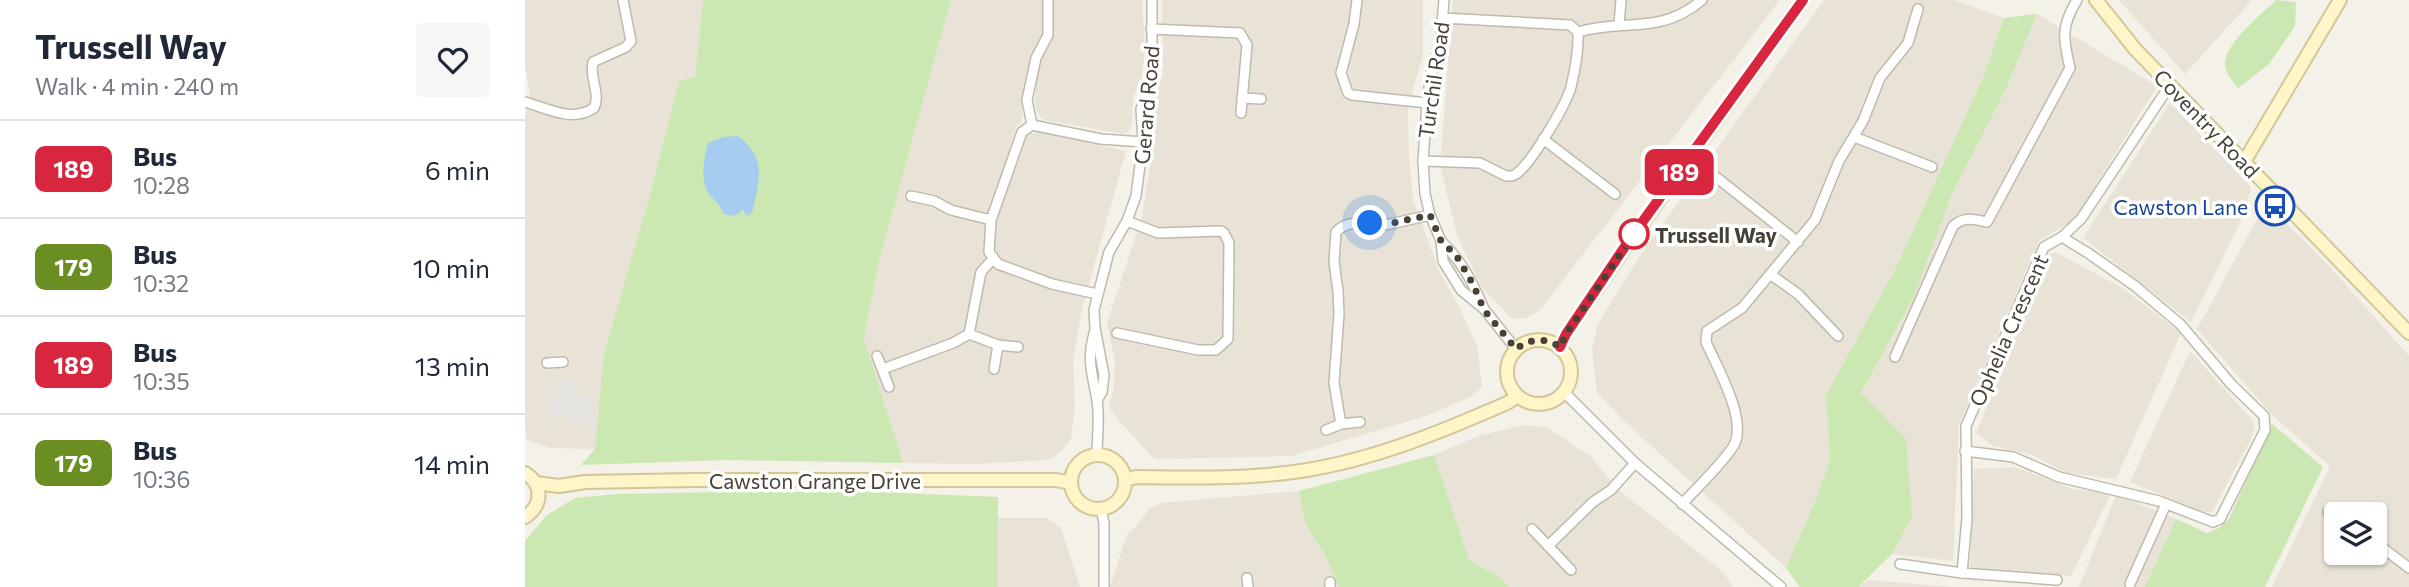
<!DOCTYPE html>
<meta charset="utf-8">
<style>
:root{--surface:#fff;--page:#f6f6f7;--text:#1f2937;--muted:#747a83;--line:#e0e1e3}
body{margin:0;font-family:Commissioner,sans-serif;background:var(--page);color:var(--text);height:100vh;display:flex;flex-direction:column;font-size:26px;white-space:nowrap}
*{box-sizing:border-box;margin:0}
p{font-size:23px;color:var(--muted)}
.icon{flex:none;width:38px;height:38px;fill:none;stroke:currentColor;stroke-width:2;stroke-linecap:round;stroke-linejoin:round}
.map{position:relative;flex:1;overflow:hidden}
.sheet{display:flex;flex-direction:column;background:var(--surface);width:525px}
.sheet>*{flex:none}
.badge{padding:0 14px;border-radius:10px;font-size:24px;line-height:46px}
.controls{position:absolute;left:1799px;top:502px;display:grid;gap:14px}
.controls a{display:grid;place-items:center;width:63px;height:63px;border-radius:7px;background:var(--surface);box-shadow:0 2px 5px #0004;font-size:35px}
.you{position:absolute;width:35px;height:35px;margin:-18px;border:5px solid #fff;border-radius:50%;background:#1a73e8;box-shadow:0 0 0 10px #1a73e833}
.map>.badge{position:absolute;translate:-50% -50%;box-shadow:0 0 0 4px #fff}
.round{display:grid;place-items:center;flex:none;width:74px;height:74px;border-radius:7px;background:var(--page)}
.headline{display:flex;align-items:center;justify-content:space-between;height:119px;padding:0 35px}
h1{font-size:33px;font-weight:700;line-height:52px}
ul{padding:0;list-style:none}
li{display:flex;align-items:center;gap:21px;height:98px;padding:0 35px;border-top:2px solid var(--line)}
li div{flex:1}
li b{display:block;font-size:26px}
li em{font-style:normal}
li .badge{min-width:77px;font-weight:700;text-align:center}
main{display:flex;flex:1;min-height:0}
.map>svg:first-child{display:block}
.residential{fill:#e8e3d6;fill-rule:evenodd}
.green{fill:#cbe7b2}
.parking{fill:#e5e3e0}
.water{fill:#a6ccef}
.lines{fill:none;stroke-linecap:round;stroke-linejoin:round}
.street-casing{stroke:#bfbaab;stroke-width:12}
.secondary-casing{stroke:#d3c799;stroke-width:16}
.street{stroke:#fff;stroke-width:9}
.secondary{stroke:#fef5c8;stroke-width:12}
.line-casing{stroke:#fff;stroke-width:16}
.line{stroke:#d7263d;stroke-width:10}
.walk{stroke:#474237;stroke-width:7;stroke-dasharray:0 12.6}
.stop-dot{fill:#fff;stroke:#d7263d;stroke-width:3.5}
.labels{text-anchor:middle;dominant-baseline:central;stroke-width:7;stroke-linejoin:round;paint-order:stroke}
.street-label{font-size:21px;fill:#474237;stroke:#fff}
.transit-label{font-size:21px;fill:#164399;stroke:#fff;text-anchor:end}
.stop-label{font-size:21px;font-weight:bold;fill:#474237;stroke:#fff;text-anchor:start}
</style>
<main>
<section class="sheet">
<div class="headline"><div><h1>Trussell Way</h1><p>Walk · 4 min · 240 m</p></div><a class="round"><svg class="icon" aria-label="heart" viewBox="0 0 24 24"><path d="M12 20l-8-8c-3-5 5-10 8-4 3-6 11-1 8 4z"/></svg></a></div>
<ul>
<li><span class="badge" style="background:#d7263d;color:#fff">189</span><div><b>Bus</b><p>10:28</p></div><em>6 min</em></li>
<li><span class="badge" style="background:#6b8e23;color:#fff">179</span><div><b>Bus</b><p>10:32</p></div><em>10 min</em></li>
<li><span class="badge" style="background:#d7263d;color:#fff">189</span><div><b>Bus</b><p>10:35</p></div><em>13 min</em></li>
<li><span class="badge" style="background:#6b8e23;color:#fff">179</span><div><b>Bus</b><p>10:36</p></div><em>14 min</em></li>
</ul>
</section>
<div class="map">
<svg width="1884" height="587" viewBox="0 0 1884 587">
<rect width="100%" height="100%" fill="#f4f1e8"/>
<g class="residential">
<path d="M0 0H178L170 77 154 81 122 206 70 449 25 448 2 440 0 426V117L5 94 0 65Z"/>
<path d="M426 0H617L620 48 617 76 608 98 607 123 605 130 598 134 520 120 513 114 510 105 511 86 499 84 496 122 492 125 485 147 496 149 500 138 505 134 515 132 601 151 557 309 548 361 550 406 546 439 536 452 523 460 448 464 378 463 339 338 354 261Z"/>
<path d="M637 0H898V55L883 107 884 158 888 199 914 271 934 307 952 345 957 387 947 396 901 416 766 456 629 459 595 422 584 407 589 384 590 361 582 323 617 217 627 153 629 102 638 74Z"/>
<path d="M928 0H1255L1014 311 1001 318 987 319 958 289 932 236 915 165Z"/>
<path d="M1299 0H1429L1479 18 1459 75 1372 266 1301 395 1305 460 1292 497 1261 568 1101 423 1072 393 1067 349 1073 324 1114 257Z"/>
<path d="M1594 0H1727L1660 74Z"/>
<path d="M1512 14 1632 86 1550 219 1514 241 1434 425 1428 561 1367 554 1387 517 1336 393 1389 296 1428 192 1480 91Z"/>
<path d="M1645 103 1726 187 1720 212 1666 322 1558 238Z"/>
<path d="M1741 203 1803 265 1884 356V587H1747L1805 466 1749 417 1672 329ZM1811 514H1850V553H1811Z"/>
<path d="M1530 252 1596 287 1656 333 1591 479 1542 473 1505 454 1468 446 1451 433 1524 256Z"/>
<path d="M1665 351 1728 421 1729 427 1727 437 1687 512H1679L1605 482Z"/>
<path d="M999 425 1023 428 1064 455 1094 490 1198 572 1208 587H984L976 578 944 560 909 455 953 436Z"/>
<path d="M1490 467 1548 489 1586 493 1546 576 1445 567 1449 469Z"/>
<path d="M774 491 780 523 802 559 814 587H585L602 534 612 526 624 509 636 503Z"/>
<path d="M1591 495 1651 519 1620 587H1554Z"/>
<path d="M473 518H521L536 528 555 587H473Z"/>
<path d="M1343 580 1428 587H1333Z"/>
</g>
<g class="green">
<path d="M178 0H426L354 261 339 338 378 463 201 460 56 465 70 449 79 354 122 206 154 81 170 77Z"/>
<path d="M1751 0 1771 2 1770 26 1744 64 1713 88C1707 80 1700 74 1700 64 1700 43 1737 14 1751 0Z"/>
<path d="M1512 14 1480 91 1428 192 1389 296 1336 393 1381 439 1387 517 1367 554 1333 587H1275L1261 568 1292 497 1305 460 1301 395 1372 266 1459 75 1479 18Z"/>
<path d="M1747 424 1798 467 1740 587H1620L1651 519 1682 533 1694 528 1704 519Z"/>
<path d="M909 455 944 560 976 578 984 587H814L802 559 780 523 774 491Z"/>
<path d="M201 492H351L473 497V587H0V541L22 515 50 498 92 494Z"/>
</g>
<path class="parking" d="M46 378 49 397H69V423L40 425V415L25 417V398L31 397 30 381Z"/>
<path class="water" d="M213 136C243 158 234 182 227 213L221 216 218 209 210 216 199 214C195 205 191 202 185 195 174 182 179 158 183 143L198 137Z"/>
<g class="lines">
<defs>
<g id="street">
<path d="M832 0 829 24 816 73 823 93 827 95 902 103"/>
<path d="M1094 25 1096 0"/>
<path d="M626 29 715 33 722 45 716 113"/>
<path d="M1053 32C1101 18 1134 36 1177 0"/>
<path d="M717 98 736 99"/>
<path d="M0 102C22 108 47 123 69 108 76 94 64 78 68 62L101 47 106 41 98 0"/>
<path d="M507 125 502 100 511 58 523 35V0"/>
<path d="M1329 137 1407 167"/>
<path d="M1018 139 1090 194"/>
<path d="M898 161 955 163 981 176C986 176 987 177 991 174 1006 164 1041 105 1046 87 1050 70 1054 50 1053 32L1045 25 918 18"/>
<path d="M1191 177 1273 242"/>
<path d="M386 196 409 201 426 210 466 220"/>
<path d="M916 241 905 215 900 194 898 161 902 103 906 74 915 47 919 0"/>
<path d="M1245 274 1273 294 1313 336"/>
<path d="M572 294 527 284 473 264 464 252 466 220 497 132 507 125 576 139 618 142"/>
<path d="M959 309C948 283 937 261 916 241L918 261 936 290 959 309 991 349"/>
<path d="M570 330C561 360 567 372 572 400 575 418 572 437 572 455"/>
<path d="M592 333 673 350H691L703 339 704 243 699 233 696 231 633 233 602 221"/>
<path d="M444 334 473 345"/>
<path d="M352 356 364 387"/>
<path d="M1370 357 1428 226C1439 216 1449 219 1462 222L1545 68C1538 39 1536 26 1552 0"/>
<path d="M22 363 38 362"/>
<path d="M358 369 428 343 444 334 456 272 468 259"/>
<path d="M469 369 473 345 493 347"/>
<path d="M1039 392 1110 463 1256 587"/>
<path d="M572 400 577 392 579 375 570 328 569 310 584 252 602 221 611 196 618 142 616 109 627 75V0"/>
<path d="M816 424 809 383 814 314 813 291 809 262 811 232C826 216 847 227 865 224 879 221 892 218 905 215"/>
<path d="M801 430 816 424 835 422"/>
<path d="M1440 451 1488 457 1534 477 1634 501 1688 522 1695 519 1740 430 1739 416 1706 384 1655 324 1610 286 1563 253 1537 237"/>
<path d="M1157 504C1169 491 1204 457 1210 443 1221 417 1192 367 1181 342L1182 331 1217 308 1290 220 1314 161 1338 121 1355 78 1383 43 1393 9"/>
<path d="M576 509 579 523V587"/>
<path d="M1803 512 1811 516"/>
<path d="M1007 529 1046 570"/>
<path d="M1810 539 1811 536"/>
<path d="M1850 542 1884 568"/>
<path d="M1023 546 1068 502 1086 490 1110 463"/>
<path d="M1375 564 1437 573"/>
<path d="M722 578 723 587"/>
<path d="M1532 580 1437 573 1442 518 1441 426 1519 247 1537 237 1556 219 1645 85"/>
<path d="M1605 584 1641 504"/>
<path d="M805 587V582"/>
</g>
<g id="secondary">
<path d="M1571 0 1610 49 1884 333"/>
<path d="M1719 162 1815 0"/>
<circle cx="1014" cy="372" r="32"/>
<path d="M1035 347 1041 334 1106 239 1278 0"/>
<circle cx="573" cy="482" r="27"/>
<path d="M0 473C18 484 18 505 0 517"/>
<path d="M600 480 611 477C666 478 721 479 776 471 848 460 916 432 982 403L993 396"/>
<path d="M11 483 34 486 60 482 167 480H531L546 483"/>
</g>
</defs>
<use href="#street" class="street-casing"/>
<use href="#secondary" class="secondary-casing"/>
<use href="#street" class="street"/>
<use href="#secondary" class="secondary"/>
</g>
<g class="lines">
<defs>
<path id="line" d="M1035 347 1041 334 1105 239 1278 0"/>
</defs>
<use href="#line" class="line-casing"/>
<use href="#line" class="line"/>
<path class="walk" d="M845 223 863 224 905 215 916 241 931 255 948 284 959 310 991 349C1006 338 1020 337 1035 347L1041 334 1109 234"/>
</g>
<defs>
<symbol id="bus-ring" viewBox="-11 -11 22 22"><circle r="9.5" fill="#fff" stroke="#1a4fb4" stroke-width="1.5"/><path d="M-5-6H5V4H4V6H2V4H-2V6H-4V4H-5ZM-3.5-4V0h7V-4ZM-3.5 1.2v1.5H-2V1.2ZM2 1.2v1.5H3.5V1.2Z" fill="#1a4fb4"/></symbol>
</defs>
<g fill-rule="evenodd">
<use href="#bus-ring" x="1728" y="184" width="44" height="44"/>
</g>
<circle class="stop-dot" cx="1109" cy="234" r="14"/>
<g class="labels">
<g class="street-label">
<text transform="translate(908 80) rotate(-82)">Turchil Road</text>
<text transform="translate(621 105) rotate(-85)">Gerard Road</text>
<text transform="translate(1682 123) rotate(46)">Coventry Road</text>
<text transform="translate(1483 330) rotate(-66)">Ophelia Crescent</text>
<text x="290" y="480">Cawston Grange Drive</text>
</g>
<g class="transit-label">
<text x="1723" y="206">Cawston Lane</text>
</g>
<g class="stop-label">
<text x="1130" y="234">Trussell Way</text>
</g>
</g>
</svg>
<div class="controls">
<a><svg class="icon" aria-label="layers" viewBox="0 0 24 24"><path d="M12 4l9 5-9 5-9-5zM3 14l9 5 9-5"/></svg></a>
</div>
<div class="you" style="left:845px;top:223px"></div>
<b class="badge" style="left:1154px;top:172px;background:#d7263d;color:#fff">189</b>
</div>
</main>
